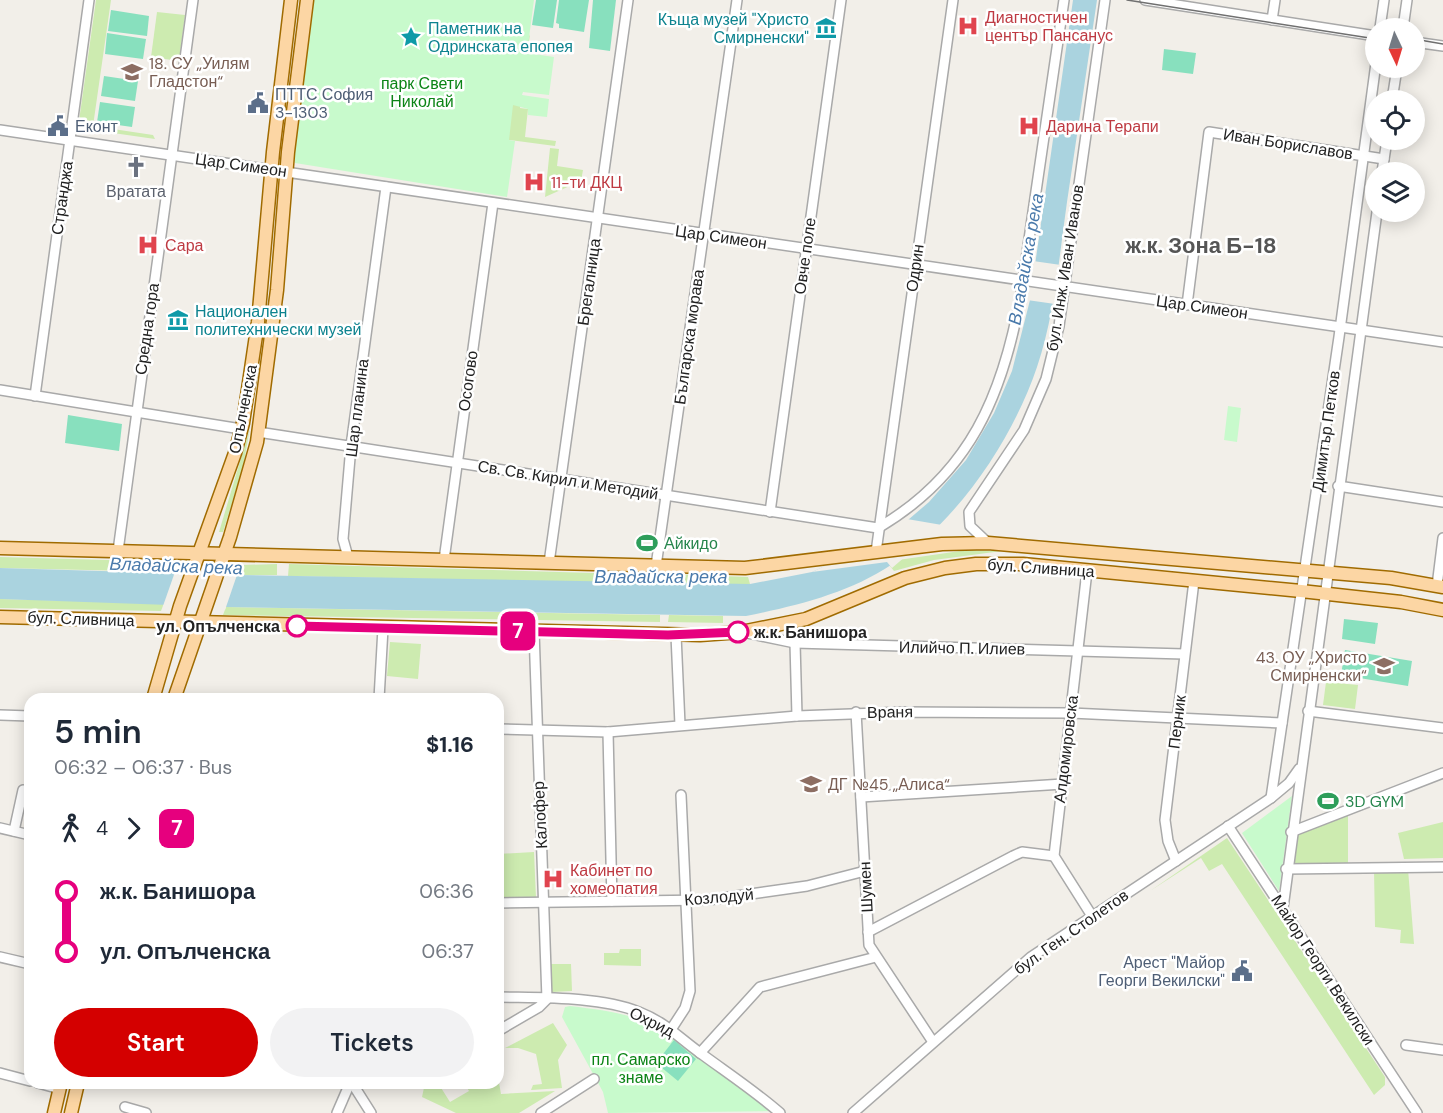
<!DOCTYPE html>
<meta charset="utf-8">
<style>
:root{--surface:#fff;--page:#f2f2f3;--text:#1f2937;--muted:#747a83;--accent:#d40000}
body{margin:0;font-family:"DM Sans",sans-serif;background:var(--page);color:var(--text);height:100vh;display:flex;flex-direction:column;font-size:22px;white-space:nowrap}
*{box-sizing:border-box;margin:0}
p{font-size:20px;color:var(--muted)}
.icon{flex:none;width:33px;height:33px;fill:none;stroke:currentColor;stroke-width:2;stroke-linecap:round;stroke-linejoin:round}
.map{position:relative;flex:1;overflow:hidden}
.side{position:absolute;left:24px;top:693px;width:480px;height:396px;display:flex;flex-direction:column;background:var(--surface);border-radius:18px;box-shadow:0 3px 15px #0003}
.side>*{flex:none}
.badge{padding:0 12px;border-radius:9px;font-size:21px;line-height:39px}
.needle{width:39px;rotate:176deg}
.buttons{position:absolute;left:1365px;top:18px;display:grid;gap:12px}
.buttons a{display:grid;place-items:center;width:60px;height:60px;border-radius:50%;background:var(--surface);box-shadow:0 3px 15px #0003;font-size:30px}
.map>.badge{position:absolute;translate:-50% -50%;box-shadow:0 0 0 3px #fff}
.legs{display:flex;align-items:center;gap:9px;height:66px;padding:0 30px;font-size:20px}
.legs p{margin-inline-start:auto}
.summary{display:flex;align-items:center;justify-content:space-between;height:102px;padding:0 30px}
h1{font-size:33px;font-weight:600;line-height:45px}
.button{display:flex;gap:12px;margin-top:auto;padding:12px 30px}
.button a{flex:1;height:69px;border-radius:36px;background:var(--accent);color:#fff;font-size:24px;font-weight:600;line-height:69px;text-align:center}
.button a+a{background:var(--page);color:var(--text)}
ul{padding:0 30px;list-style:none}
li{display:flex;align-items:center;gap:21px;height:60px;font-size:22px}
li i{display:grid;place-items:center;width:9px;height:100%;margin:0 8px;background:currentColor}
li i::after{content:'';width:15px;height:15px;margin:-8px;border:4px solid;border-radius:50%;background:var(--surface)}
li p{margin-inline-start:auto}
li:first-child i{background:linear-gradient(#0000 50%,currentColor 0)}
li:last-child i{background:linear-gradient(currentColor 50%,#0000 0)}
.map>svg:first-child{display:block}
.grass{fill:#cdebb0}
.park{fill:#c8facc}
.pitch{fill:#88e0be}
.water{fill:#aad3df}
.pier{fill:#f2efe9}
.lines{fill:none;stroke-linecap:round;stroke-linejoin:round}
.minor-casing{stroke:#a9a9a9;stroke-width:12}
.major-casing{stroke:#a06b00;stroke-width:15}
.minor{stroke:#fff;stroke-width:9}
.major{stroke:#fcd6a4;stroke-width:12}
.tram{stroke:#707070;stroke-width:1.5}
.line-1-casing{stroke:#fff;stroke-width:14}
.line-1{stroke:#e6007e;stroke-width:9}
.stop-1-dot{fill:#fff;stroke:#e6007e;stroke-width:3}
.labels{text-anchor:middle;dominant-baseline:central;stroke-width:5;stroke-linejoin:round;paint-order:stroke}
.health-label{font-size:16px;fill:#be3a42;stroke:#fff;text-anchor:start}
.culture-label{font-size:16px;fill:#0d838f;stroke:#fff;text-anchor:start}
.education-label{font-size:16px;fill:#785e54;stroke:#fff;text-anchor:start}
.park-label{font-size:16px;fill:#0c8416;stroke:#fff}
.service-label{font-size:16px;fill:#4e5e75;stroke:#fff;text-anchor:start}
.street-label{font-size:16px;fill:#222;stroke:#fff}
.worship-label{font-size:16px;fill:#5b616d;stroke:#fff}
.leisure-label{font-size:16px;fill:#27864d;stroke:#fff;text-anchor:start}
.stop-label{font-size:16px;font-weight:bold;fill:#222;stroke:#fff;text-anchor:end}
.water-label{font-size:18px;font-style:italic;fill:#4a7aab;stroke:#fff}
.district-label{font-size:22px;font-weight:bold;fill:#555;stroke:#fff}
</style>
<div class="map">
<svg width="1443" height="1113" viewBox="0 0 1443 1113">
<rect width="100%" height="100%" fill="#f2efe9"/>
<g class="grass">
<path d="M96 0H111L93 126 153 135 155 139 78 128Z"/>
<path d="M157 12 185 15 179 61 151 57Z"/>
<path d="M530 34 520 108 528 109 525 137 556 141 555 146 488 137Z"/>
<path d="M550 148 559 149 557 166 583 170 581 181 545 197Z"/>
<path d="M250 428 243 467 223 532H219Z"/>
<path d="M967 550 1002 551 934 560 894 571 890 566 898 560Z"/>
<path d="M0 557 179 562 175 572 0 568Z"/>
<path d="M277 564V575H237L241 565Z"/>
<path d="M289 564 661 575 660 584 288 576Z"/>
<path d="M669 574 748 577 750 584H669Z"/>
<path d="M0 599 164 603 161 611 0 608Z"/>
<path d="M226 607 660 615V622L223 615Z"/>
<path d="M669 615 723 616V623L668 622Z"/>
<path d="M390 642 421 644 418 679 387 676Z"/>
<path d="M1326 682 1358 685 1355 709 1323 705Z"/>
<path d="M1348 810V865L1290 864 1295 834Z"/>
<path d="M1443 822V858L1404 859 1398 833Z"/>
<path d="M1227 838 1385 1077V1085L1374 1095 1222 864 1209 871 1201 858 1150 891Z"/>
<path d="M534 852 536 898 498 900V854Z"/>
<path d="M1408 869 1414 944 1400 943 1401 930 1375 927 1374 870Z"/>
<path d="M620 949H641V966L604 965V953H619Z"/>
<path d="M551 964H571L572 991 552 992Z"/>
<path d="M553 1023 567 1045 558 1060 562 1088 531 1090 533 1085 542 1084 536 1054 518 1048H505Z"/>
<path d="M498 1077 501 1094 555 1091 519 1113H456L422 1097 425 1083H438L450 1102 469 1091 464 1083H498Z"/>
</g>
<g class="park">
<path d="M314 0H534L527 53 554 57 549 95 523 92 522 95 549 99 547 117 528 115V109L513 105 509 140 515 141 507 197 295 163 293 158Z"/>
<path d="M1228 406 1241 408 1237 442 1224 440Z"/>
<path d="M1292 796 1279 891 1242 833Z"/>
<path d="M570 1006C603 1010 633 1014 664 1029L776 1111 608 1113 603 1092 562 1017 565 1007Z"/>
</g>
<g class="pitch">
<path d="M536 0H557L553 28 532 25Z"/>
<path d="M559 0H589L584 32 559 28V24L556 23Z"/>
<path d="M593 0H616L610 51 589 48Z"/>
<path d="M111 10 149 16 147 36 108 31Z"/>
<path d="M107 33 146 39 143 59 105 54Z"/>
<path d="M1164 49 1196 53 1193 74 1162 70Z"/>
<path d="M104 76 138 81 135 101 101 96Z"/>
<path d="M100 102 135 107 132 127 97 122Z"/>
<path d="M68 415 122 424 119 451 65 443Z"/>
<path d="M1344 619 1378 623 1375 644 1342 639Z"/>
<path d="M1345 650 1412 661 1408 686 1341 675Z"/>
<path d="M674 1040 696 1059 678 1081 656 1063Z"/>
</g>
<path class="water" d="M1073 0H1097C1087 67 1077 135 1067 202 1059 257 1055 314 1037 367 1012 441 957 522 891 565 849 593 796 606 746 616L226 607 0 599V568L237 575 750 584 812 572 888 537 929 502 966 460 994 413 1012 371 1030 300Z"/>
<g class="pier">
<path d="M1033 261 1061 265 1055 304 1027 300Z"/>
<path d="M907 519 942 525 892 568 887 562 812 572 865 547Z"/>
<path d="M176 569 238 572 225 610 163 606Z"/>
</g>
<g class="lines">
<defs>
<g id="minor">
<path d="M1145 0 1376 36"/>
<path d="M1272 20 1275 0"/>
<path d="M1380 28 1384 0"/>
<path d="M1403 28 1407 0"/>
<path d="M1414 42 1443 46"/>
<path d="M1392 100 1397 68"/>
<path d="M0 130 1443 342"/>
<path d="M1382 172 1387 140"/>
<path d="M1187 305 1209 132 1384 159"/>
<path d="M0 390 241 429"/>
<path d="M35 396 89 0"/>
<path d="M258 432 878 528"/>
<path d="M1338 486 1443 502"/>
<path d="M770 512 841 0"/>
<path d="M878 528C970 474 1003 395 1021 294L1064 0"/>
<path d="M988 543 970 526 969 512 1024 430 1046 379 1059 326 1105 0"/>
<path d="M118 551 193 0"/>
<path d="M876 552 953 0"/>
<path d="M348 557 343 539 351 446 386 187"/>
<path d="M444 560 493 203"/>
<path d="M549 563 628 0"/>
<path d="M656 566 737 0"/>
<path d="M1087 571 1054 856 1092 916"/>
<path d="M1437 586 1443 538"/>
<path d="M747 633 795 643 1184 654"/>
<path d="M676 635 680 725"/>
<path d="M795 643 797 716"/>
<path d="M379 699 383 628"/>
<path d="M1308 711 1443 728"/>
<path d="M856 712 869 945 933 1042"/>
<path d="M0 715 30 716"/>
<path d="M498 729 608 732 797 716 904 712 1071 713 1282 723"/>
<path d="M608 732 612 901"/>
<path d="M861 797 1063 784"/>
<path d="M1271 798 1339 337 1376 63"/>
<path d="M1228 826 1417 1113"/>
<path d="M0 828 30 835"/>
<path d="M14 831 23 790"/>
<path d="M1291 832 1443 773"/>
<path d="M1176 861 1168 841 1165 820 1194 581"/>
<path d="M1286 869 1443 867"/>
<path d="M498 903 708 900 807 886 865 871"/>
<path d="M1283 908 1377 212"/>
<path d="M868 932 1013 856 1022 852 1054 856"/>
<path d="M0 957 30 964"/>
<path d="M498 997C541 998 599 996 639 1012 667 1023 680 1039 703 1055 729 1074 756 1092 780 1113"/>
<path d="M672 1028 685 1008 690 991 681 795"/>
<path d="M498 1031 539 1007 547 999 534 631"/>
<path d="M1406 1045 1443 1050"/>
<path d="M700 1053 760 987 876 957"/>
<path d="M0 1073 30 1081"/>
<path d="M38 1083 60 1089"/>
<path d="M352 1083 371 1113"/>
<path d="M125 1107 146 1113"/>
<path d="M337 1113 350 1083"/>
<path d="M541 1113 594 1079"/>
<path d="M853 1113 1031 957 1271 798 1289 783 1299 769"/>
</g>
<g id="major">
<path d="M0 548 745 568 942 544 988 543 1391 578 1443 587"/>
<path d="M0 617 700 635 741 632 806 619 905 578 945 568 976 564H1023L1301 591 1401 602 1443 610"/>
<path d="M153 699 180 606 235 453 243 423 258 322 273 152 291 0"/>
<path d="M174 699 230 537 257 442 277 290 288 152 307 0"/>
<path d="M54 1113 61 1083"/>
<path d="M71 1113 78 1083"/>
</g>
</defs>
<use href="#minor" class="minor-casing"/>
<use href="#major" class="major-casing"/>
<use href="#minor" class="minor"/>
<use href="#major" class="major"/>
<g class="tram">
<path d="M1127 0 1376 39"/>
<path d="M1414 39 1443 44"/>
</g>
</g>
<g class="lines">
<defs>
<path id="line-1" d="M297 626 668 635 738 632"/>
</defs>
<use href="#line-1" class="line-1-casing"/>
<use href="#line-1" class="line-1"/>
</g>
<defs>
<symbol id="hospital-bare" viewBox="-9 -9 18 18"><path d="M-5-5h3v3.5h4V-5h3V5h-3V1.5h-4V5h-3Z" fill="#e0444e" stroke="#fff" stroke-width="2.5" paint-order="stroke"/></symbol>
<symbol id="museum-bare" viewBox="-9 -9 18 18"><path d="M0-6L6-3V-2H-6V-3ZM-5-1h2V3h-2ZM-1-1h2V3h-2ZM3-1h2V3H3ZM-6 4H6V6H-6Z" fill="#0f9aa8" stroke="#fff" stroke-width="2.5" paint-order="stroke"/></symbol>
<symbol id="sight-bare" viewBox="-9 -9 18 18"><path d="M0-6L1.8-2.2L6-1.7L2.9 1.2L3.7 5.4L0 3.3L-3.7 5.4L-2.9 1.2L-6-1.7L-1.8-2.2Z" fill="#0f9aa8" stroke="#fff" stroke-width="2.5" paint-order="stroke"/></symbol>
<symbol id="school-bare" viewBox="-9 -9 18 18"><path d="M0-5L7-2L0 1L-7-2ZM-4 1L0 2.5L4 1V4Q0 6-4 4Z" fill="#8d6e63" stroke="#fff" stroke-width="2.5" paint-order="stroke"/></symbol>
<symbol id="civic-bare" viewBox="-9 -9 18 18"><path d="M-.6-6.5H3V-4.5H.6V-3L4-1V1h2V6H-6V1h2V-1L-.6-3ZM-1.2 2.5V6h2.4V2.5Z" fill="#5c6f8a" stroke="#fff" stroke-width="2.5" paint-order="stroke"/></symbol>
<symbol id="church-bare" viewBox="-9 -9 18 18"><path d="M-1.2-6h2.4v3.5h3.3v2.4h-3.3V6h-2.4V-.1h-3.3v-2.4h3.3Z" fill="#6b7280" stroke="#fff" stroke-width="2.5" paint-order="stroke"/></symbol>
<symbol id="stadium-bare" viewBox="-9 -9 18 18"><path d="M0-5a6.5 5 0 1 0 0 10a6.5 5 0 1 0 0-10ZM-3.5-1.8h7v3.6h-7Z" fill="#2e9e5b" stroke="#fff" stroke-width="2.5" paint-order="stroke"/></symbol>
</defs>
<g fill-rule="evenodd">
<use href="#hospital-bare" x="953" y="11" width="30" height="30"/>
<use href="#museum-bare" x="811" y="13" width="30" height="30"/>
<use href="#sight-bare" x="396" y="22" width="30" height="30"/>
<use href="#school-bare" x="117" y="57" width="30" height="30"/>
<use href="#civic-bare" x="243" y="88" width="30" height="30"/>
<use href="#civic-bare" x="43" y="111" width="30" height="30"/>
<use href="#hospital-bare" x="1014" y="111" width="30" height="30"/>
<use href="#church-bare" x="121" y="152" width="30" height="30"/>
<use href="#hospital-bare" x="519" y="167" width="30" height="30"/>
<use href="#hospital-bare" x="133" y="230" width="30" height="30"/>
<use href="#museum-bare" x="163" y="305" width="30" height="30"/>
<use href="#stadium-bare" x="632" y="528" width="30" height="30"/>
<use href="#school-bare" x="1369" y="651" width="30" height="30"/>
<use href="#school-bare" x="796" y="769" width="30" height="30"/>
<use href="#stadium-bare" x="1313" y="786" width="30" height="30"/>
<use href="#hospital-bare" x="538" y="864" width="30" height="30"/>
<use href="#civic-bare" x="1227" y="956" width="30" height="30"/>
</g>
<g class="stop-1-dot">
<circle cx="297" cy="626" r="10"/>
<circle cx="738" cy="632" r="10"/>
</g>
<g class="labels">
<g class="health-label">
<text x="985" y="17">Диагностичен<tspan x="985" dy="18">център Пансанус</tspan></text>
<text x="1046" y="126">Дарина Терапи</text>
<text x="551" y="182">11-ти ДКЦ</text>
<text x="165" y="245">Сара</text>
<text x="570" y="870">Кабинет по<tspan x="570" dy="18">хомеопатия</tspan></text>
</g>
<g class="culture-label">
<text x="809" y="19" text-anchor="end">Къща музей "Христо<tspan x="809" dy="18">Смирненски"</tspan></text>
<text x="428" y="28">Паметник на<tspan x="428" dy="18">Одринската епопея</tspan></text>
<text x="195" y="311">Национален<tspan x="195" dy="18">политехнически музей</tspan></text>
</g>
<g class="education-label">
<text x="149" y="63">18. СУ „Уилям<tspan x="149" dy="18">Гладстон“</tspan></text>
<text x="1367" y="657" text-anchor="end">43. ОУ „Христо<tspan x="1367" dy="18">Смирненски“</tspan></text>
<text x="828" y="784">ДГ №45 „Алиса“</text>
</g>
<g class="park-label">
<text x="422" y="83">парк Свети<tspan x="422" dy="18">Николай</tspan></text>
<text x="641" y="1059">пл. Самарско<tspan x="641" dy="18">знаме</tspan></text>
</g>
<g class="service-label">
<text x="275" y="94">ПТТС София<tspan x="275" dy="18">3-1303</tspan></text>
<text x="75" y="126">Еконт</text>
<text x="1225" y="962" text-anchor="end">Арест "Майор<tspan x="1225" dy="18">Георги Векилски"</tspan></text>
</g>
<g class="street-label">
<text transform="translate(1288 144) rotate(9)">Иван Бориславов</text>
<text transform="translate(241 165) rotate(8)">Цар Симеон</text>
<text transform="translate(62 198) rotate(-82)">Странджа</text>
<text transform="translate(721 237) rotate(8)">Цар Симеон</text>
<text transform="translate(805 256) rotate(-82)">Овче поле</text>
<text transform="translate(915 268) rotate(-82)">Одрин</text>
<text transform="translate(1065 268) rotate(-81)">бул. Инж. Иван Иванов</text>
<text transform="translate(589 282) rotate(-82)">Брегалница</text>
<text transform="translate(1202 307) rotate(8)">Цар Симеон</text>
<text transform="translate(147 329) rotate(-82)">Средна гора</text>
<text transform="translate(689 337) rotate(-82)">Българска морава</text>
<text transform="translate(468 381) rotate(-82)">Осогово</text>
<text transform="translate(357 408) rotate(-83)">Шар планина</text>
<text transform="translate(243 409) rotate(-79)">Опълченска</text>
<text transform="translate(1326 431) rotate(-82)">Димитър Петков</text>
<text transform="translate(568 480) rotate(9)">Св. Св. Кирил и Методий</text>
<text transform="translate(1041 568) rotate(4)">бул. Сливница</text>
<text transform="translate(81 619) rotate(2)">бул. Сливница</text>
<text transform="translate(962 648) rotate(1)">Илийчо П. Илиев</text>
<text transform="translate(890 712) rotate(-1)">Враня</text>
<text transform="translate(1177 722) rotate(-83)">Перник</text>
<text transform="translate(1066 749) rotate(-83)">Алдомировска</text>
<text transform="translate(540 815) rotate(-93)">Калофер</text>
<text transform="translate(866 887) rotate(-93)">Шумен</text>
<text transform="translate(719 897) rotate(-5)">Козлодуй</text>
<text transform="translate(1071 932) rotate(-35)">бул. Ген. Столетов</text>
<text transform="translate(1323 970) rotate(57)">Майор Георги Векилски</text>
<text transform="translate(652 1022) rotate(26)">Охрид</text>
</g>
<g class="worship-label">
<text x="136" y="191">Вратата</text>
</g>
<g class="leisure-label">
<text x="664" y="543">Айкидо</text>
<text x="1345" y="801">3D GYM</text>
</g>
<g class="stop-label">
<text x="280" y="626">ул. Опълченска</text>
<text x="754" y="632" text-anchor="start">ж.к. Банишора</text>
</g>
<g class="water-label">
<text transform="translate(1026 259) rotate(-80)">Владайска река</text>
<text transform="translate(176 566) rotate(2)">Владайска река</text>
<text x="661" y="577">Владайска река</text>
</g>
<g class="district-label">
<text x="1201" y="245">ж.к. Зона Б-18</text>
</g>
</g>
</svg>
<div class="buttons">
<a><svg class="needle" viewBox="-14 -14 28 28"><path d="M0-13l5 13h-10z" fill="#e53935"/><path d="M0 13l5-13h-10z" fill="#747a83"/></svg></a>
<a><svg class="icon" aria-label="locate" viewBox="0 0 24 24"><circle cx="12" cy="12" r="6"/><path d="M12 2v4M12 18v4M2 12h4M18 12h4"/></svg></a>
<a><svg class="icon" aria-label="layers" viewBox="0 0 24 24"><path d="M12 4l9 5-9 5-9-5zM3 14l9 5 9-5"/></svg></a>
</div>
<b class="badge" style="left:518px;top:631px;background:#e6007e;color:#fff">7</b>
<section class="side">
<div class="summary"><div><h1>5 min</h1><p>06:32 – 06:37 · Bus</p></div><b>$1.16</b></div>
<div class="legs"><svg class="icon" aria-label="walk" viewBox="0 0 24 24"><circle cx="13" cy="4" r="2"/><path d="M13 8l-2 6 4 7M11 14l-3 7M7 12l3-4h3l4 4"/></svg>4<svg class="icon" aria-label="forward" viewBox="0 0 24 24"><path d="M9 5l7 7-7 7"/></svg><b class="badge" style="background:#e6007e;color:#fff">7</b></div>
<ul>
<li><i style="color:#e6007e"></i><b>ж.к. Банишора</b><p>06:36</p></li>
<li><i style="color:#e6007e"></i><b>ул. Опълченска</b><p>06:37</p></li>
</ul>
<div class="button"><a>Start</a><a>Tickets</a></div>
</section>
</div>
